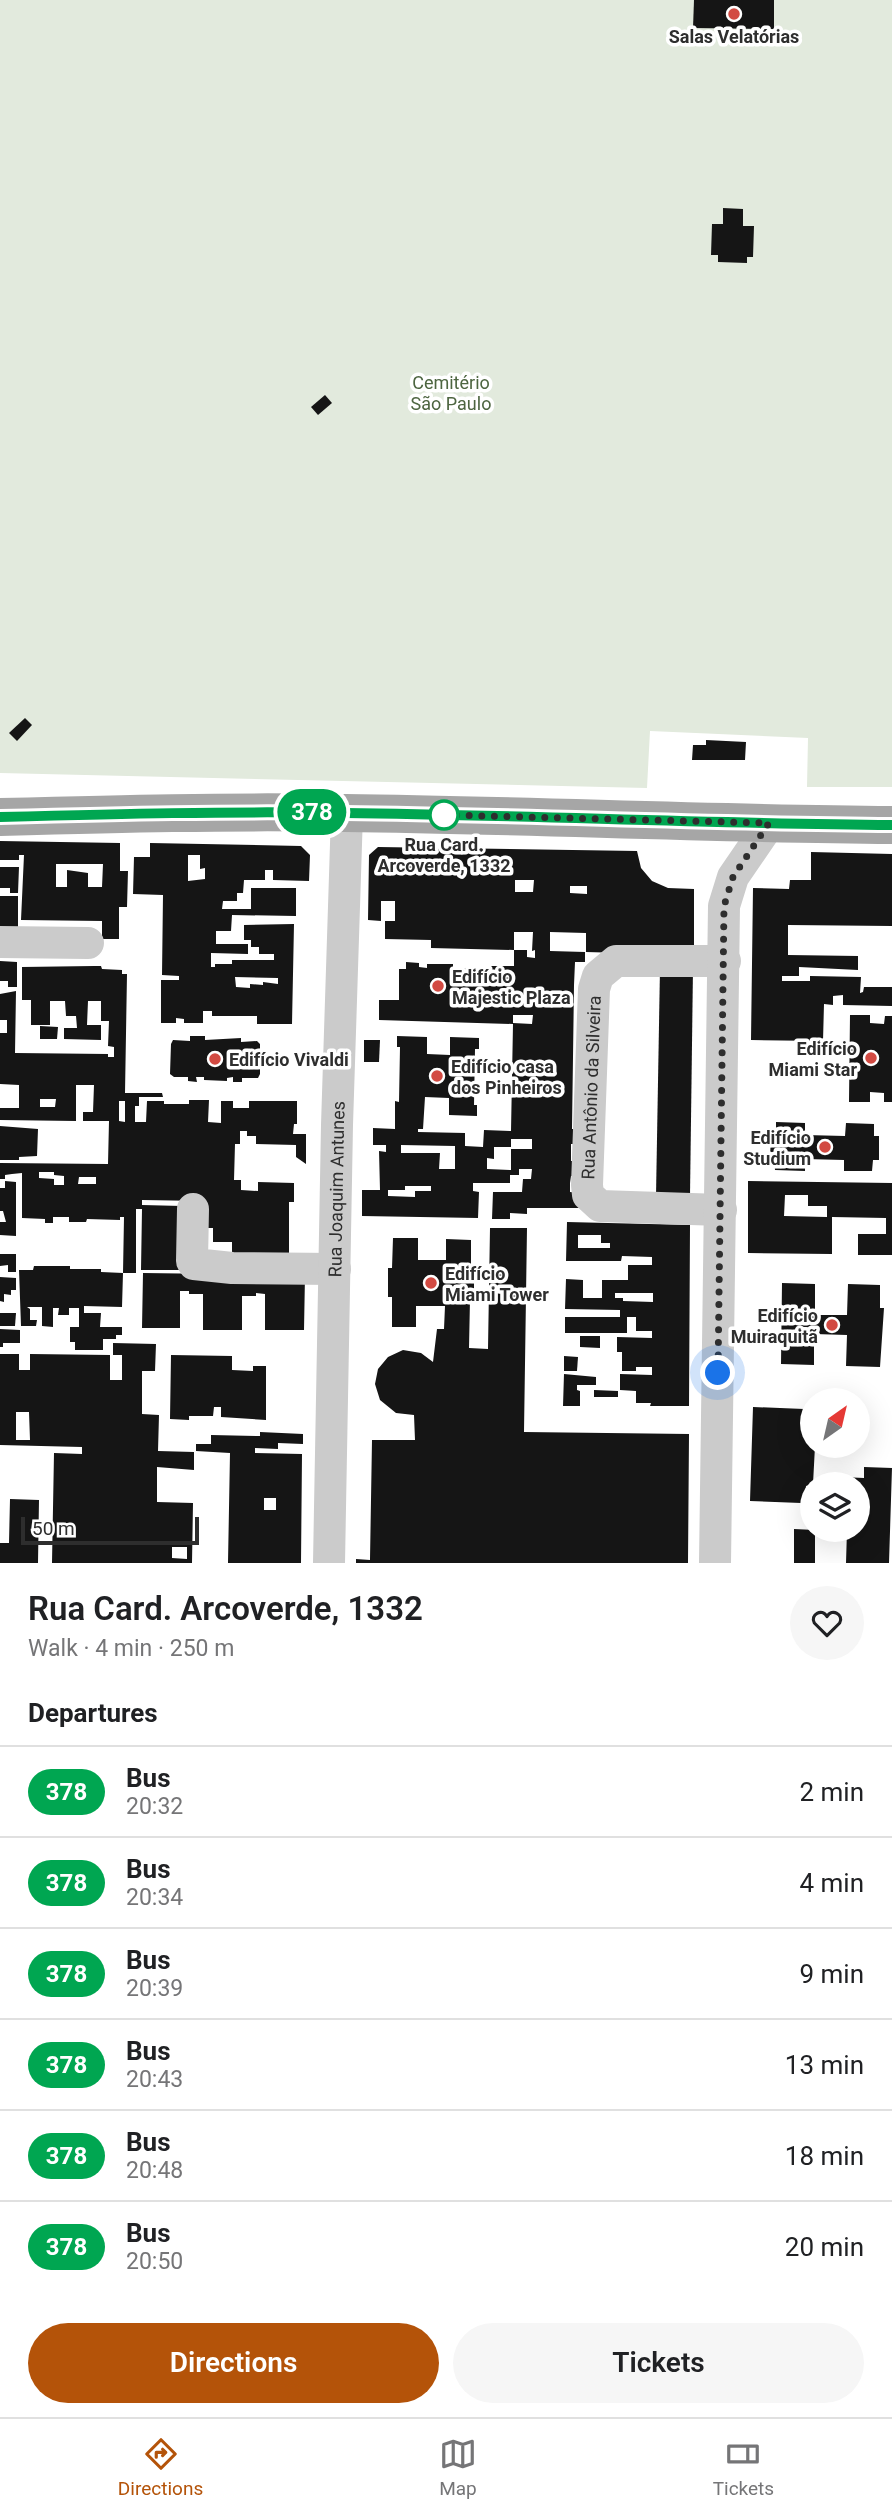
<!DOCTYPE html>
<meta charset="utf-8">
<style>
:root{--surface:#fff;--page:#f6f6f6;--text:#202124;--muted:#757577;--line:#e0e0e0;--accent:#b45309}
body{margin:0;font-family:Roboto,sans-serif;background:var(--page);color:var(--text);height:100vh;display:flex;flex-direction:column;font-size:26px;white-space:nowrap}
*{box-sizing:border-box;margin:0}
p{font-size:23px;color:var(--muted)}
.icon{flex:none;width:38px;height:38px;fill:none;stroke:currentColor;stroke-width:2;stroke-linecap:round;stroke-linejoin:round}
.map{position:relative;height:1563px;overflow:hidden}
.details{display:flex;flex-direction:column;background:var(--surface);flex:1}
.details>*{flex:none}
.badge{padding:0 14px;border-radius:23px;font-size:24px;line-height:46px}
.needle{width:46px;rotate:34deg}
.controls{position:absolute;left:800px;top:1388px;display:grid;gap:14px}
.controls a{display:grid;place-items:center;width:70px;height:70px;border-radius:50%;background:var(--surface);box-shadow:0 7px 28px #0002;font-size:35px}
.scale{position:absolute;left:21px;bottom:18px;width:178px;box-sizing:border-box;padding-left:7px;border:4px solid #2e2e2e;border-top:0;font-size:19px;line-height:24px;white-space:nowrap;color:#2e2e2e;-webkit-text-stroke:5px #fff;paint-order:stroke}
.you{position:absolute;width:35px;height:35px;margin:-18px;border:5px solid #fff;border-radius:50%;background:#1a73e8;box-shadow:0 0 0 10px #1a73e833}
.map>.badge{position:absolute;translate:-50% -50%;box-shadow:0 0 0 4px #fff}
h2{padding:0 28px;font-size:26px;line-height:63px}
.round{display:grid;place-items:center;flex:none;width:74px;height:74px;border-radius:37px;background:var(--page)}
.overview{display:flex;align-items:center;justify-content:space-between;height:119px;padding:0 28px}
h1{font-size:33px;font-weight:600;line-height:52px}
.cta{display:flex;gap:14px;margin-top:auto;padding:14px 28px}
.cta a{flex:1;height:80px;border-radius:42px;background:var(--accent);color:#fff;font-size:28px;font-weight:600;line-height:80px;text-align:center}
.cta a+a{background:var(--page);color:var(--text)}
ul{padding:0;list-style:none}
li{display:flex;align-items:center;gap:21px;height:91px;padding:0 28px;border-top:2px solid var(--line)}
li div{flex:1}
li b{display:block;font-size:26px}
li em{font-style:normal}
li .badge{min-width:77px;font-weight:700;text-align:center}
.dock{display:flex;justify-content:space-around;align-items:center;height:98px;border-top:2px solid var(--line);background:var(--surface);font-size:19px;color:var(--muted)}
.dock a{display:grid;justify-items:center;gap:4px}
.dock .active{color:var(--accent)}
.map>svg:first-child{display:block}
.green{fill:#e2eadd}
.building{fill:#151515;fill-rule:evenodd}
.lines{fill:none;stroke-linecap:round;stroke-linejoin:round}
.minor{stroke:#cbcbcb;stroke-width:32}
.major{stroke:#a6a6a6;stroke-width:38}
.line-casing{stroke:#fff;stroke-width:16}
.line{stroke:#00a651;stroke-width:10}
.walk{stroke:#2e2e2e;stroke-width:7;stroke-dasharray:0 12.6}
.poi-dot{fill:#d24a42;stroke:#fff;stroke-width:2.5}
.stop-dot{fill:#fff;stroke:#00a651;stroke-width:3.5}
.labels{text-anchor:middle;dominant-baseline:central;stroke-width:7;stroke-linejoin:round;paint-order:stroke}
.poi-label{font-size:18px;font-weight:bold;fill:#2e2e2e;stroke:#fff;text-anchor:start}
.park-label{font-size:18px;fill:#4d6540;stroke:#fff}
.stop-label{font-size:18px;font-weight:bold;fill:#2e2e2e;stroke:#fff}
.street-label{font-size:18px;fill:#2e2e2e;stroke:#fff}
</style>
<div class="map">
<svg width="892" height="1563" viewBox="0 0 892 1563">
<rect width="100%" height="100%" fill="#fff"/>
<path class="green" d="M0 0H892V787H807L808 738 650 731 647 788 0 773Z"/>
<g class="building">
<path d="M694 0H774V29L693 28Z"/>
<path d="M723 208 743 209V226H754L753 257H747V263L718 262V255H711L712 224H723Z"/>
<path d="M325 395 332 403 318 415 311 407Z"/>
<path d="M25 718 32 725 17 741 9 733Z"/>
<path d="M706 740 746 742 745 760H692L693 745H706Z"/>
<path d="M0 841 120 843V871H128L127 907H119V939H102V921L21 920 24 855H19V860H0ZM56 864H103L102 887H88V873L67 870V887H56Z"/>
<path d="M150 843 301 846 310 855 309 881 273 880V870H265V880H244L243 893H237V901H223L222 909H251V888H296V916L232 915 231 931H216V944H248V954L211 953V967H215V964H232V960H274V954H259V947H251V940H244V925L294 924 292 1024H257V1016H212V1011H203V1023H184V1019L176 1018V1023H161V980H179V976L162 975 163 895 133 894 134 857H150ZM188 855H200V869L205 868V879L188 881ZM235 977 278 978V984L263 982V985L250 984V988L236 987Z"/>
<path d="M378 847 637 851 641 868 652 881 668 888 694 889V955L586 952V933L550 932V951L585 952V962H575L574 985 572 1129H582L581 1144H571V1161H581V1176H571L570 1183V1192L581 1193 580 1208H527V1214L510 1213V1219H492L493 1192H522L523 1179H531L532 1169H519V1175H510V1183H473V1191L479 1192 478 1218 362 1216V1190H380L379 1151 386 1152V1145H373V1128L395 1129V1101L399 1102 400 1047H397V1036L427 1037V1054L450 1055V1037L479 1038V1049H475L474 1105H477V1116L449 1115V1098L425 1097 423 1129H418V1132L465 1133V1146L483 1147 484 1130 511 1131 513 1024 379 1020V1000H399V969H406V962L419 963V967L427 968V964H453V969L477 967 476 971H481V966H514V950H527V957L535 958V950L532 951 533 932H514V950L431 948V940L385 939V921H395V901H381V921L368 920 369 855ZM515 880H534L533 892H515ZM570 886H587V894L570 893ZM513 1015H533L532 1024 513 1023ZM511 1139H532V1149H511V1170L487 1169V1158L494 1159V1147H511ZM401 1145 455 1146V1169H439L440 1153H401ZM405 1186H431V1191H415V1197L388 1196V1190H405Z"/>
<path d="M811 852 892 854V926L788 925V955L858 956V970L799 967V976H782V981H810V976L861 977 860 993 863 992 864 987H892V1006L843 1005V995L833 996V1005L824 1004 823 1041 751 1040 753 888 789 889 790 880H811Z"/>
<path d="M0 867H19L18 893H10V888H0Z"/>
<path d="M0 896H18V934L0 933Z"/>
<path d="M0 961 17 962V987H8V981H0Z"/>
<path d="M94 966H101L102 969 122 970V974H127L125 1093H162L163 1097H139V1106H135V1122H146L147 1101H164V1104H189V1100H209L208 1122 221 1123V1101H233V1108H249V1101H297V1124H294L293 1134H306V1164L296 1157V1145L256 1144V1136H247V1131H240V1144H235L234 1180H241V1190L258 1191V1182L294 1183V1202H289V1261H232V1242H213V1228H203V1201L142 1200V1205L182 1206 181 1270H141L142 1209H136V1273H123L122 1307 84 1306V1313H101L100 1327H122V1335H116V1339H103V1350H75V1342H70V1327H79V1308H69V1315H58L59 1308H53V1327L42 1326V1307H27L30 1309V1320H37L36 1326H21L19 1270H33L34 1266H70V1269H101V1272L123 1273 124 1217H120V1220L87 1219 86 1222H69V1217H53V1223H45V1219L22 1218V1173L12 1174 5 1175V1179H0V1163L108 1164 109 1121H83V1112H93L94 1085H76V1121L0 1120V1108H19V1085L0 1084V1033H7V1020H0V994L16 991 15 1053 108 1054V1057H114V1047L108 1046 109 1021H101V1001H88L87 1025H101V1040L64 1039V1028H77L76 1016H66L65 1001H50V1025H31V1000H22V967ZM40 1099H56L55 1107H40ZM119 1101H125V1122L119 1121ZM39 1172H54V1175L64 1176V1185H54V1179L39 1178ZM79 1177H96V1184H78Z"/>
<path d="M660 968H693L690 1196H656Z"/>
<path d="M850 1015H870V1023L884 1024 885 1016H892V1102H884V1093L870 1092V1102H849Z"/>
<path d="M40 1026 58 1027 57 1039H40Z"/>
<path d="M190 1036H205V1040L241 1038V1042L257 1041 260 1044V1074L258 1078H242V1082H233V1077L227 1078V1081L204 1080V1077H196L197 1082 188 1081V1077H174L170 1074 171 1044 173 1040 190 1041Z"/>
<path d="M364 1040H380L379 1062H364Z"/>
<path d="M776 1122 805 1123V1135L845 1136 846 1123 874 1124V1136H879V1160H873L872 1171H844V1160L805 1159V1171L775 1170 774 1158H770L771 1134H776Z"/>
<path d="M0 1126 38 1129 37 1156 19 1157V1160H0Z"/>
<path d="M5 1181 16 1182V1236L0 1235V1222H6L3 1211H0V1188H5Z"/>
<path d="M748 1181 892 1183V1255H858V1234H886V1218L832 1217V1254L748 1253ZM785 1195H808V1206H827V1217L784 1216Z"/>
<path d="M567 1222 690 1225 689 1406H650L651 1403H636V1391L620 1390V1374L652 1375V1367H636V1371H622V1352H617V1337L652 1338V1331H636V1317H627V1333H565V1317H620V1310L565 1309 566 1279 583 1280V1298H602V1280H628V1265H652V1257L622 1256 621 1261H566ZM578 1235H601V1243H610V1248H578ZM615 1293H653V1302L623 1301V1298H615Z"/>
<path d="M490 1228H527L524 1432 689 1434 688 1563H356V1559L370 1560 372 1440H415L414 1415 396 1413 380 1400 375 1384 378 1369 388 1357 403 1350 421 1353 433 1362 437 1329H444L445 1306H416V1327H392V1297H388V1268H392L393 1238H418V1260H446V1239L471 1240V1270H474V1299H470L469 1348 488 1349Z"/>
<path d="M0 1254H16V1272H8V1265L0 1266Z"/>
<path d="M143 1273 305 1275 304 1330H265V1294L256 1293V1296H242V1330H203V1294H189V1291H180V1328H142Z"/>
<path d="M0 1277 16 1278V1290H11V1295L4 1294V1302L0 1301Z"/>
<path d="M782 1283 815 1284V1315H847L848 1284 880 1285V1308H884L880 1367 846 1366 847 1335 814 1334V1365L781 1364Z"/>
<path d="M0 1313H16L15 1326H0Z"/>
<path d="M0 1329 20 1330V1343H3V1347H0Z"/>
<path d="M580 1336H600V1348L580 1347Z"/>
<path d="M113 1343 156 1344 155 1371H142V1414L159 1415 158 1451 194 1452V1470L157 1467V1502L193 1503 192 1563H52L54 1453 82 1454V1447L0 1445V1354H19V1370H30V1354L110 1355V1380H122V1355H113ZM16 1412H29L30 1440H16ZM172 1547H187V1559L172 1558Z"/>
<path d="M171 1355 232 1356V1370L253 1371V1366H266V1420L221 1417V1407H214L213 1416H189V1420L170 1419Z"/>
<path d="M564 1356 578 1357 577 1371H564Z"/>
<path d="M564 1374 596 1377V1385H577V1390L580 1391V1406H563Z"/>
<path d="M594 1390 618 1391V1397H594Z"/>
<path d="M753 1407 804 1409 806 1413V1428L812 1429V1446H815L813 1484 806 1486 805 1500 801 1503 750 1501Z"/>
<path d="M260 1432 303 1434V1444L278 1443V1449L255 1448V1453L302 1454 301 1563H228L230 1453 196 1451V1444H211V1435L260 1436ZM264 1498H276V1510H264Z"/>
<path d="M864 1467 892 1468 889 1563H846L847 1530H858V1484H842V1477L864 1478Z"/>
<path d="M10 1499 39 1500 38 1563H0V1543H9Z"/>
<path d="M794 1529 815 1530V1563H794Z"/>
</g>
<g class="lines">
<g class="minor">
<path d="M0 942 88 943"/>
<path d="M193 1209 192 1261 194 1264 232 1268 335 1269"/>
<path id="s1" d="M721 1210 600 1206 588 1195 587 1185 594 989 598 976 616 961H725"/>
<path id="s2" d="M329 1563 337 1125 347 813"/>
<path d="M715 1563 724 906 733 877 770 823"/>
</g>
<path class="major" d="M0 817C115 814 230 811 345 813 527 815 710 824 892 825"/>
</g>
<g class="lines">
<defs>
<path id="line" d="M0 817C115 814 230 811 345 813 527 815 710 824 892 825"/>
</defs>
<use href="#line" class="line-casing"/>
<use href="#line" class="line"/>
<path class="walk" d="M444 815 769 823 733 877 724 906 718 1373"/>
</g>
<g class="poi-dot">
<circle cx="734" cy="14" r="7"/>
<circle cx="438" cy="986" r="7"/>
<circle cx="871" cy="1058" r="7"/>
<circle cx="215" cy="1059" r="7"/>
<circle cx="437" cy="1076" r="7"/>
<circle cx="825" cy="1147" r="7"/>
<circle cx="431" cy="1283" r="7"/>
<circle cx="832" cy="1325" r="7"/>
</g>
<circle class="stop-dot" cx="444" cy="815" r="14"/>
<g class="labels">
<g class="poi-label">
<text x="734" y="36" text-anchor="middle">Salas Velatórias</text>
<text x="452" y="976">Edifício<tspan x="452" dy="21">Majestic Plaza</tspan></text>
<text x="857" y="1048" text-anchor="end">Edifício<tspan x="857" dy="21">Miami Star</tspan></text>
<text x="229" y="1059">Edifício Vivaldi</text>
<text x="451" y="1066">Edifício casa<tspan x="451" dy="21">dos Pinheiros</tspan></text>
<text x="811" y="1137" text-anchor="end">Edifício<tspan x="811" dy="21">Studium</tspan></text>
<text x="445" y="1273">Edifício<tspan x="445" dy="21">Miami Tower</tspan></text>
<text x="818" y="1315" text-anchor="end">Edifício<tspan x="818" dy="21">Muiraquitã</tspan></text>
</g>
<g class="park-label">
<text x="451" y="382">Cemitério<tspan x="451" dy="21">São Paulo</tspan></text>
</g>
<g class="stop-label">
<text x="444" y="844">Rua Card.<tspan x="444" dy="21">Arcoverde, 1332</tspan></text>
</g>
<g class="street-label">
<text stroke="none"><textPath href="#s1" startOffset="245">Rua Antônio da Silveira</textPath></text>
<text stroke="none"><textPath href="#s2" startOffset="374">Rua Joaquim Antunes</textPath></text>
</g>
</g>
</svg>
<div class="controls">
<a><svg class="needle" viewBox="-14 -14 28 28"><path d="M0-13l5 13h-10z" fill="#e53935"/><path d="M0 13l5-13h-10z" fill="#757577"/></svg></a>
<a><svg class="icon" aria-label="layers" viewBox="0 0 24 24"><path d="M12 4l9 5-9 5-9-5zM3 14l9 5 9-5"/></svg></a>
</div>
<div class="scale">50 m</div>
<div class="you" style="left:718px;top:1373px"></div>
<b class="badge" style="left:312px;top:812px;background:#00a651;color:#fff">378</b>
</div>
<section class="details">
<div class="overview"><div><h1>Rua Card. Arcoverde, 1332</h1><p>Walk · 4 min · 250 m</p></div><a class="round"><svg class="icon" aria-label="heart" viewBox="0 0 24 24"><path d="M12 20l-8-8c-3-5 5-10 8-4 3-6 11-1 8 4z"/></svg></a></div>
<h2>Departures</h2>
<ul>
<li><span class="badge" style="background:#00a651;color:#fff">378</span><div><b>Bus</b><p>20:32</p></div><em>2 min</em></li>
<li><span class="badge" style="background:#00a651;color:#fff">378</span><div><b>Bus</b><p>20:34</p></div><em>4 min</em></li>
<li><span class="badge" style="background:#00a651;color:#fff">378</span><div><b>Bus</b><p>20:39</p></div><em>9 min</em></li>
<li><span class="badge" style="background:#00a651;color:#fff">378</span><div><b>Bus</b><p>20:43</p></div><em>13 min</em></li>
<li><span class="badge" style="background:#00a651;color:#fff">378</span><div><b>Bus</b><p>20:48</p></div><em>18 min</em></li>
<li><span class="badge" style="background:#00a651;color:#fff">378</span><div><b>Bus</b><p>20:50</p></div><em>20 min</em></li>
</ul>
<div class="cta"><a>Directions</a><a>Tickets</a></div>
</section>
<nav class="dock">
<a class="active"><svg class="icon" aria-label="directions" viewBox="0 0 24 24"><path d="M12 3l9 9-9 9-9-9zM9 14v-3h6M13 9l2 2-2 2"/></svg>Directions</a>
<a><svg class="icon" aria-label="map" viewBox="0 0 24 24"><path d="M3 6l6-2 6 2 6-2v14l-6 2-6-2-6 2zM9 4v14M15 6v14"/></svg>Map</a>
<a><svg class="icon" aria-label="tickets" viewBox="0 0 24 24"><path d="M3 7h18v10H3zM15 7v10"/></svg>Tickets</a>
</nav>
